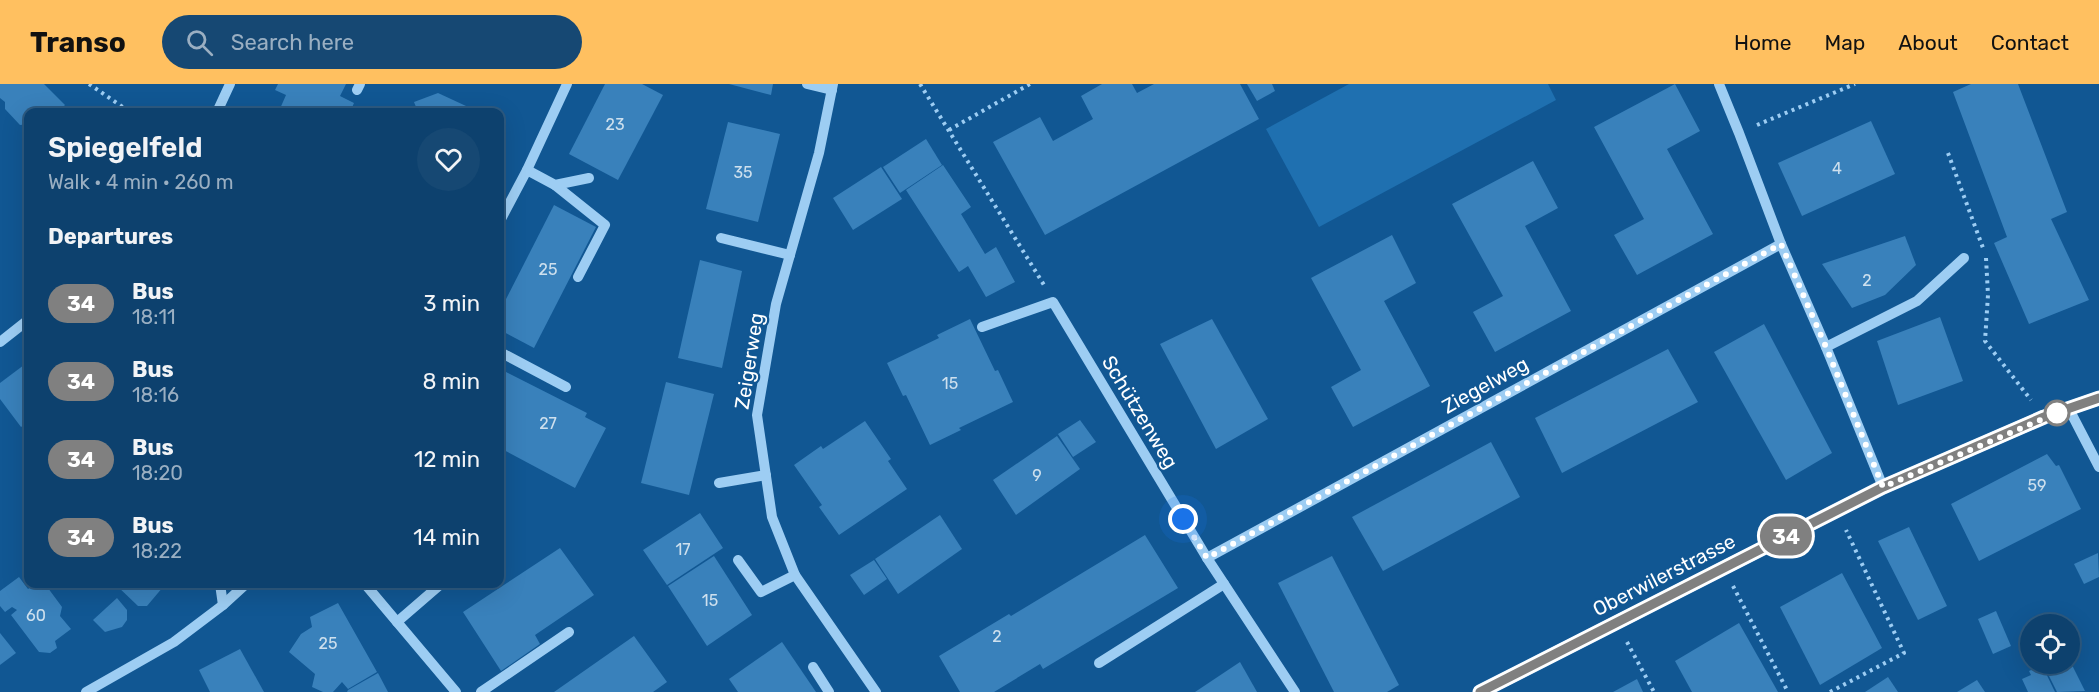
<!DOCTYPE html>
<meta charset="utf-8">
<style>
:root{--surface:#0d416e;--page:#164873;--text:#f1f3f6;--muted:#9aafc2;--line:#2d5a81;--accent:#ffc060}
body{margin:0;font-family:Rubik,sans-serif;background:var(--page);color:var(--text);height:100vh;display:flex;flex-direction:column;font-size:22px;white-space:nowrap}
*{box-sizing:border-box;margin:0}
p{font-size:20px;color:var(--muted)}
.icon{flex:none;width:33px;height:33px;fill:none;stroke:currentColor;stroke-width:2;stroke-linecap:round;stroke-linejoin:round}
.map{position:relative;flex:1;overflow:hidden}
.sheet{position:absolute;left:24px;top:24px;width:480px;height:480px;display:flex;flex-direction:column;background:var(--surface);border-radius:12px;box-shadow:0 6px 24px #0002,0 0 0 2px var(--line)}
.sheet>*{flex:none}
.badge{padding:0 12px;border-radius:20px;font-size:21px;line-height:39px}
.fabs{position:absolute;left:2020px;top:530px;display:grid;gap:12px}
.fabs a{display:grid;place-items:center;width:60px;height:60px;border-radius:50%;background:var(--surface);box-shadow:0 6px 24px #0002,0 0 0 2px var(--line);font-size:30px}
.you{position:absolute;width:30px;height:30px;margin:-15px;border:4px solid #fff;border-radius:50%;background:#1a73e8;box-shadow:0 0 0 9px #1a73e833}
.map>.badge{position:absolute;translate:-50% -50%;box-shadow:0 0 0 3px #fff}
h2{padding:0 24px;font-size:22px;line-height:54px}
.round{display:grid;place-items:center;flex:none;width:63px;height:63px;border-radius:32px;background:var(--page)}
.headline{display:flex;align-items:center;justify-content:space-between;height:102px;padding:0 24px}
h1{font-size:28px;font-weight:600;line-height:45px}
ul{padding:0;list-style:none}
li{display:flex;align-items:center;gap:18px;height:78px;padding:0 24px}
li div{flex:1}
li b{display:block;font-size:22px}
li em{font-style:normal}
li .badge{min-width:66px;font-weight:700;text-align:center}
header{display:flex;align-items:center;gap:36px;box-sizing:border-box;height:84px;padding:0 30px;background:var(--accent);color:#111}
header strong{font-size:28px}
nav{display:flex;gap:33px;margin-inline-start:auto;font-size:21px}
.search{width:420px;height:54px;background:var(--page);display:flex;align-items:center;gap:15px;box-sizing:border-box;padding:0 21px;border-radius:33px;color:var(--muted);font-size:22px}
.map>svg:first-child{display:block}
.green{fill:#1f70b0}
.building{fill:#3981bb}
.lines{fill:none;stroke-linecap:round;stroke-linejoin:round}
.path{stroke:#9dcdf3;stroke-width:4;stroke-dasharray:3 4.5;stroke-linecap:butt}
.minor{stroke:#9dcdf3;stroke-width:10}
.major{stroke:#eaf4ff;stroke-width:15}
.line-casing{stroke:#fff;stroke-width:14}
.line{stroke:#808080;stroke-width:9}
.walk{stroke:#fff;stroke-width:6;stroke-dasharray:0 10.8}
.stop-dot{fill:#fff;stroke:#808080;stroke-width:3}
.labels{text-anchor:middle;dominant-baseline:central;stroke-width:4.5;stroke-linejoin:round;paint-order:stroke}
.number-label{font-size:16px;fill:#cee0ee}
.street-label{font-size:20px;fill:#fff;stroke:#115793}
</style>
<header>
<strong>Transo</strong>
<div class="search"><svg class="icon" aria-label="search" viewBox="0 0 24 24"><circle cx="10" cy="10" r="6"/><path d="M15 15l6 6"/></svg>Search here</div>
<nav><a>Home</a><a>Map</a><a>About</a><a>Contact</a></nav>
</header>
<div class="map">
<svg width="2099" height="608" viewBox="0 0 2099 608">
<rect width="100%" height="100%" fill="#115793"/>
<path class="green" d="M1349 0H1548L1556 16 1319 143 1266 45Z"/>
<g class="building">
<path d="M0 0H44L65 21 58 28H28V40L20 41 5 25V18L0 14Z"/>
<path d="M278 0H346L340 12 354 19 350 28H283L279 27 286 11 275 6Z"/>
<path d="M605 0H642L663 11 618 96 569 70Z"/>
<path d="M729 0H773L771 11Z"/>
<path d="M1102 0H1132L1137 9 1154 0H1240L1259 35 1045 151 993 58 1040 33 1053 57 1093 35 1081 12Z"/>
<path d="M1247 0H1272L1275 7 1257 17Z"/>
<path d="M1675 0 1700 47 1667 65 1713 150 1637 191 1614 151 1644 135 1594 43Z"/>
<path d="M1971 0H2018L2067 128 2051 135 2089 216 2029 240 1994 159 2007 153 1953 8Z"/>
<path d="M438 9 479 28H418L414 18Z"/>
<path d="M1871 37 1895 90 1802 132 1778 79Z"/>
<path d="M728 38 780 50 758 138 706 125Z"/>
<path d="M926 55 942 81 900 109 883 83Z"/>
<path d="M1533 77 1558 124 1525 142 1571 227 1495 268 1473 228 1503 212 1452 120Z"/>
<path d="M943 81 971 123 961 130 985 170 996 163 1015 198 986 213 968 182 959 188 906 106Z"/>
<path d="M881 83 902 115 853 146 833 114Z"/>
<path d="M554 121 596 143 534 264 500 246V227Z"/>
<path d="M1392 151 1416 199 1384 217 1430 302 1353 343 1331 303 1361 286 1311 194Z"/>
<path d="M1905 152 1916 181 1885 211 1852 224 1822 180Z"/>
<path d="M700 176 742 187 722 284 678 274Z"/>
<path d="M1940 233 1963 297 1898 321 1877 257Z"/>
<path d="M970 235 995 287 998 286 1013 318 959 344 961 346 930 361 906 311 903 312 887 279 939 254 937 251Z"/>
<path d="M1212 235 1268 335 1216 365 1160 260Z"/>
<path d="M1764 240 1832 369 1786 396 1714 268Z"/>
<path d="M1668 265 1698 318 1562 389 1535 334Z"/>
<path d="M28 278V338L21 343 0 315V299Z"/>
<path d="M500 285 587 329 585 333 606 344 575 404 500 364Z"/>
<path d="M666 298 714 310 689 411 641 399Z"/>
<path d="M1080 336 1096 358 1073 373 1058 350Z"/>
<path d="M865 337 891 375 888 377 907 405 839 451 819 423 822 421 794 381 821 362 823 365Z"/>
<path d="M1057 352 1080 385 1016 431 993 396Z"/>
<path d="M1491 358 1520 413 1383 487 1352 433Z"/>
<path d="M2047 370 2056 382 2059 381 2081 425 1979 477 1951 420Z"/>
<path d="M700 429 723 464 667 501 643 466Z"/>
<path d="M940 431 962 465 898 510 875 475Z"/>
<path d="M1909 443 1947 522 1918 536 1878 457Z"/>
<path d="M1145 451 1178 504 1043 585 1040 580 994 608H960L939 572 1009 530 1011 532Z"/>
<path d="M560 464 594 511 535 551 540 560 501 587 463 528Z"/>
<path d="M2098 469 2099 493 2084 500 2074 480Z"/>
<path d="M714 472 752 531 707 562 668 502Z"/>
<path d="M1332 472 1399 601 1387 608H1334L1278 499Z"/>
<path d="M874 476 887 495 864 511 850 491Z"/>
<path d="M1842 489 1882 564 1820 601 1780 523Z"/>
<path d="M19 493 28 505 35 500H45L62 523 60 532 71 545 55 557 57 564 50 569 39 568 11 531 17 526 12 523 5 528 0 522V507Z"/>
<path d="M115 500H163V503L147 522H138Z"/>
<path d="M117 514 127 526V536L122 543 105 548 93 536Z"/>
<path d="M338 519 377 588 348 605 342 598 333 608H323L312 603 315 590 289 568 301 550 312 543 310 533Z"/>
<path d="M1996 527 2011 562 1993 570 1978 535Z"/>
<path d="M1739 539 1778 608H1692L1675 577Z"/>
<path d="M0 549 16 569 0 581Z"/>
<path d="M634 552 667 598 653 608H554Z"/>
<path d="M782 558 816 608H738L729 595Z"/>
<path d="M240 565 264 608H210L199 586Z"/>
<path d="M1240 578 1257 608H1195Z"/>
<path d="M2045 579H2071L2085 607 2057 608 2043 580Z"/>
<path d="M2042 581 2055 608H2028L2022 595 2031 591 2029 587Z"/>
<path d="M378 589 388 608H347L348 606Z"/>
<path d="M1888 593 1898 608H1865Z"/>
<path d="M1637 595 1643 608H1613Z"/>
<path d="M1977 596 1985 608H1957Z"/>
</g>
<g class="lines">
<g class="path">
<path d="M89 0 130 28"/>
<path d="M920 0 1044 201"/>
<path d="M1757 41 1855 0"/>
<path d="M949 46 1030 0"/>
<path d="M1948 69 1983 164"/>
<path d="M1986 174 1988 211 1985 257 2031 316"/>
<path d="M1733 502 1788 608"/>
<path d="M1627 558 1654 608"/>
<path d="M1830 608 1904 569 1846 446"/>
</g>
<g class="minor">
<path d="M807 0 832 6"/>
<path d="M833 0 819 69 776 220 757 331 772 433 795 491 876 608"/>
<path d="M1719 0 1739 49 1781 160 1826 263 1883 403"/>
<path d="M357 6 360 0"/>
<path d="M217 28 230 0"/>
<path d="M527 86 555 101 589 94"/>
<path d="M555 101 605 141 578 193"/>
<path d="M500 137 527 86 567 0"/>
<path d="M721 154 790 171"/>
<path d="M982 243 1053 218 1207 474 1295 608"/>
<path d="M0 258 28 236"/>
<path d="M1826 263 1917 217 1964 174"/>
<path d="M500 268 566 303"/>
<path d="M2069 325 2099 383"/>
<path d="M719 399 766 391"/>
<path d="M1207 474 1781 160"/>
<path d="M738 476 761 508 795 491"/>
<path d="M220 500 223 521"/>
<path d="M365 500 456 608"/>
<path d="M397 538 441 500"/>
<path d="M1099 579 1224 500"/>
<path d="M813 583 829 608"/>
<path d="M86 608 174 558 223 521 246 500"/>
<path d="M481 608 569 548"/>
</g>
<path class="major" d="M1480 608 1883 403 2044 333 2099 314"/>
</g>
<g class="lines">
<defs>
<path id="line" d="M1480 608 1883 403 2044 333 2099 314"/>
</defs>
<use href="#line" class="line-casing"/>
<use href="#line" class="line"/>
<path class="walk" d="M1183 435 1207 474 1781 160 1826 263 1883 403 2057 329"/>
</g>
<circle class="stop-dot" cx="2057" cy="329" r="12"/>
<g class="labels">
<g class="number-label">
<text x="615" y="40">23</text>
<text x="1837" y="84">4</text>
<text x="743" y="88">35</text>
<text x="548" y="185">25</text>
<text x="1867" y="196">2</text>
<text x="950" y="299">15</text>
<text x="548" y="339">27</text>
<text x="1037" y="391">9</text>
<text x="2037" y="401">59</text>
<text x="683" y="465">17</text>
<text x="710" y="516">15</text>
<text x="36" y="531">60</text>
<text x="997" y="552">2</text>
<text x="328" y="559">25</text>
</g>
<g class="street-label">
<text transform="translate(749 277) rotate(-81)">Zeigerweg</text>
<text transform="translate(1485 301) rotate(-29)">Ziegelweg</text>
<text transform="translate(1140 328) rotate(59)">Schützenweg</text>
<text transform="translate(1664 491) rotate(-27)">Oberwilerstrasse</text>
</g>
</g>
</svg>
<div class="fabs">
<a><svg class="icon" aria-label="locate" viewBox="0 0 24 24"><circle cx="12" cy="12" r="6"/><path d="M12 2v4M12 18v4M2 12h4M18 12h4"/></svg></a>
</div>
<div class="you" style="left:1183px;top:435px"></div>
<b class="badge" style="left:1786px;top:452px;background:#808080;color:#fff">34</b>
<section class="sheet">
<div class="headline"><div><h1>Spiegelfeld</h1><p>Walk · 4 min · 260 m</p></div><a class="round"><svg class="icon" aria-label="heart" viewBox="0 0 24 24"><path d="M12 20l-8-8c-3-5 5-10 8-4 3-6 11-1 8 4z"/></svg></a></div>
<h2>Departures</h2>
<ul>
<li><span class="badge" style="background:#808080;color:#fff">34</span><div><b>Bus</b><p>18:11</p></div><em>3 min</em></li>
<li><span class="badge" style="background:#808080;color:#fff">34</span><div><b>Bus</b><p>18:16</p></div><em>8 min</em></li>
<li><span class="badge" style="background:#808080;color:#fff">34</span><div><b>Bus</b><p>18:20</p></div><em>12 min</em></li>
<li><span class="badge" style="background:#808080;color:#fff">34</span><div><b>Bus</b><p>18:22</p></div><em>14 min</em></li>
</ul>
</section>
</div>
